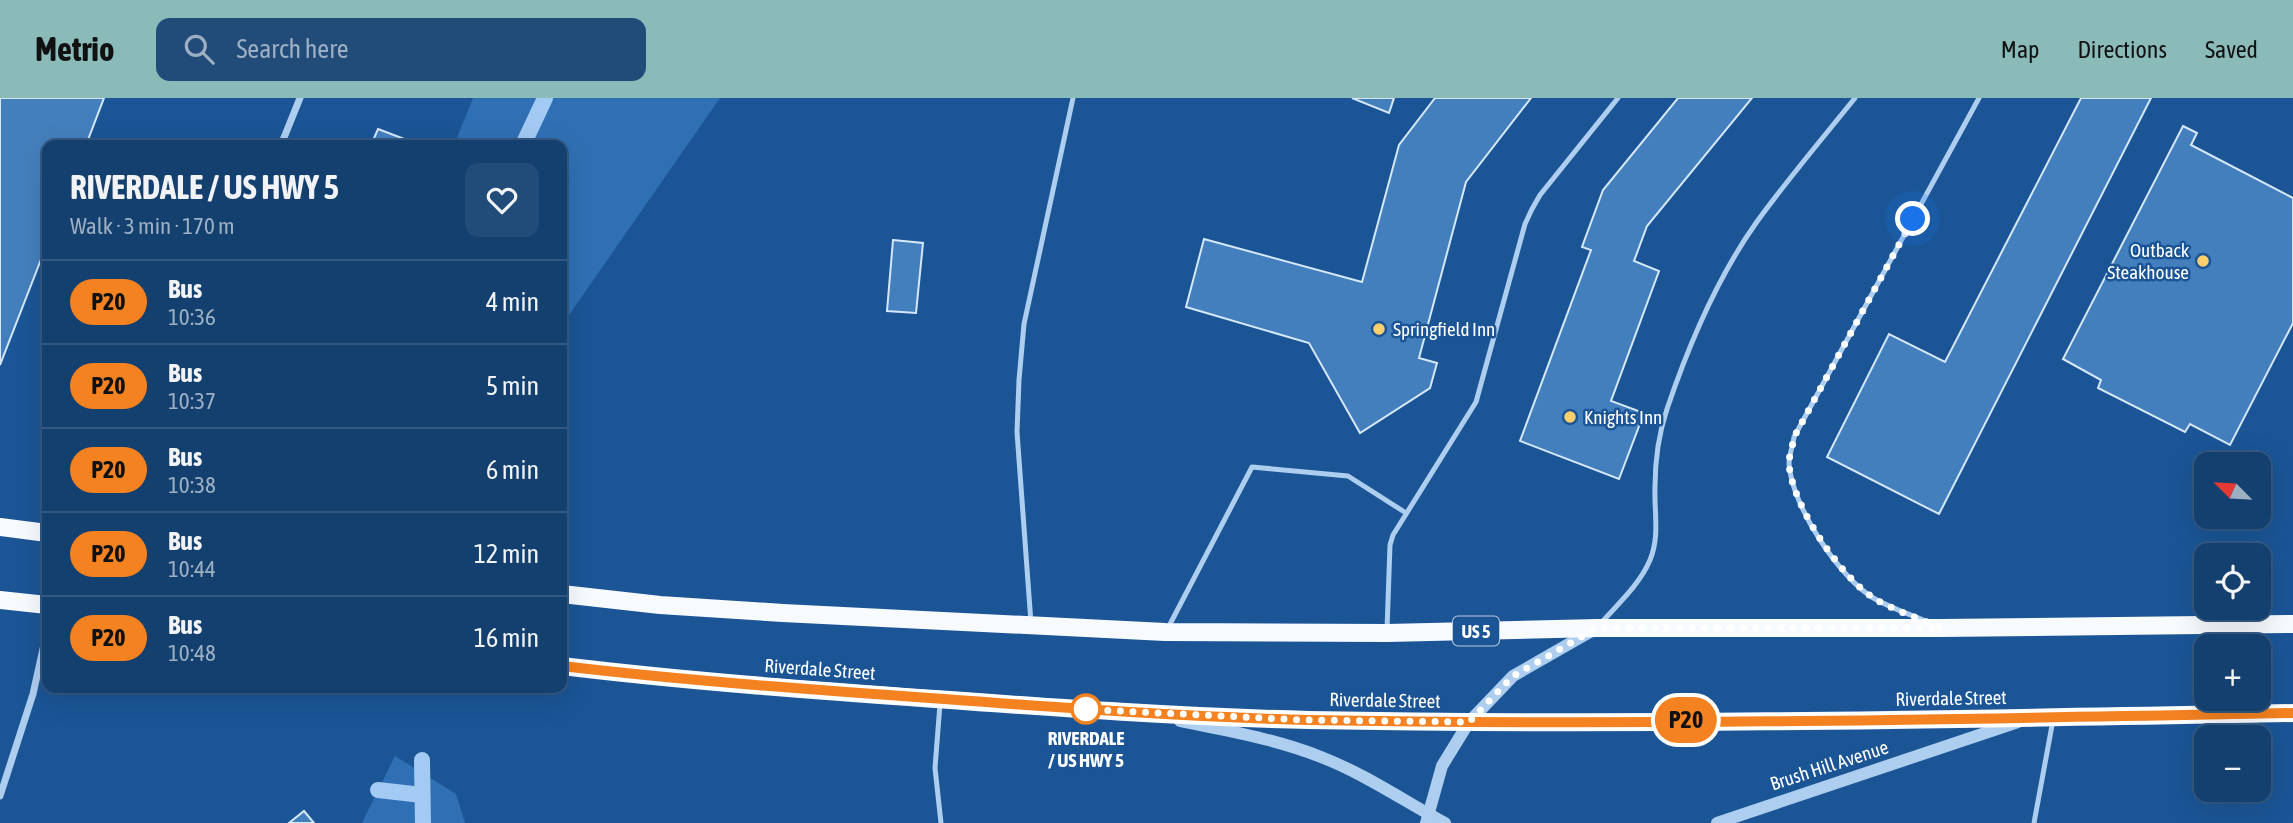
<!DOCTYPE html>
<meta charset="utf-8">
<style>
:root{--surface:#144070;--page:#214b78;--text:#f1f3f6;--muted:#9dafc3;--line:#335983;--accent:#8bbbb9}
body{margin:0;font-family:"Asap Condensed",sans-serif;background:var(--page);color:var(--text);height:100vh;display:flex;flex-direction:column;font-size:26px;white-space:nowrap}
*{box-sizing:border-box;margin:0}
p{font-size:23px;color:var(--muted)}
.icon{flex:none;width:38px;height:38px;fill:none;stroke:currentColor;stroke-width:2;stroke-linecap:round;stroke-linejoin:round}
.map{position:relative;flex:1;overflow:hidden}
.details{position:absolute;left:42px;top:42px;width:525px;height:553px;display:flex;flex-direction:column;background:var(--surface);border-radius:14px;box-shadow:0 7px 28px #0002,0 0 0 2px var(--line)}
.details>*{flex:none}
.badge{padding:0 14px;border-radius:23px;font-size:24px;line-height:46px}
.needle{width:46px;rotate:294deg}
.fabs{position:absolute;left:2194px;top:354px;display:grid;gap:14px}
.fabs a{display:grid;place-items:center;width:77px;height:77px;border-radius:14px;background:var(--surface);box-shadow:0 7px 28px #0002,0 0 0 2px var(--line);font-size:35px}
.you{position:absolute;width:35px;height:35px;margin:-18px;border:5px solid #fff;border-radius:50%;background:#1a73e8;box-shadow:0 0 0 10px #1a73e833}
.map>.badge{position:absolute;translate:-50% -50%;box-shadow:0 0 0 4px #fff}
.round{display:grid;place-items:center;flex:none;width:74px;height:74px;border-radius:14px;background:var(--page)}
.head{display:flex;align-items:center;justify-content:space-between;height:119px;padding:0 28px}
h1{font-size:33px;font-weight:700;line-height:52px}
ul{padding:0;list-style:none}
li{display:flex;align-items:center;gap:21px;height:84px;padding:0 28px;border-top:2px solid var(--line)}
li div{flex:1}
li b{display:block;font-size:26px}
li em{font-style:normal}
li .badge{min-width:77px;font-weight:700;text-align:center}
header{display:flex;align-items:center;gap:42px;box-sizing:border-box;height:98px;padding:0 35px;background:var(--accent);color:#111}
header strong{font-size:33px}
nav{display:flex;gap:38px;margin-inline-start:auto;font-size:24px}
.search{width:490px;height:63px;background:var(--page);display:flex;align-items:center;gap:18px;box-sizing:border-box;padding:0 24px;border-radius:14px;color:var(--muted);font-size:26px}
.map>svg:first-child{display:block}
.green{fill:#2f70b4}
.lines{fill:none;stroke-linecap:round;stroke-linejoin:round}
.stream{stroke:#a2caf2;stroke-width:16}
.building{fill:#447fbd;stroke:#d5e8fb;stroke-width:2}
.service{stroke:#aecef0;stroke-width:5}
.minor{stroke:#aecef0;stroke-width:7}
.tertiary{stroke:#aecef0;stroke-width:12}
.primary{stroke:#f7faff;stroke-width:18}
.line-casing{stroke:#fff;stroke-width:16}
.line{stroke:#f58220;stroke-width:10}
.walk{stroke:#fff;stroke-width:7;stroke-dasharray:0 12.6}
.poi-dot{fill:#ffcf6d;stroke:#1b5596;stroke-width:2.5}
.stop-dot{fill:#fff;stroke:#f58220;stroke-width:3.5}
.labels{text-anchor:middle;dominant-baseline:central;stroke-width:5;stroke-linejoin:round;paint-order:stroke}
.shield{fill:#1b5596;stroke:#bbcce0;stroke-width:2}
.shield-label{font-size:18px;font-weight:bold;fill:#fff}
.poi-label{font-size:19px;fill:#fff;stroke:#1b5596;text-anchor:start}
.street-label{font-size:19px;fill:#fff;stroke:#1b5596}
.stop-label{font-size:19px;font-weight:bold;fill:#fff;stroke:#1b5596}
</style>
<header>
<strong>Metrio</strong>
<div class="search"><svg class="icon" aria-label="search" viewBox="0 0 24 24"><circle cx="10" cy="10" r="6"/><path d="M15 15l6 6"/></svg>Search here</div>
<nav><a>Map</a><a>Directions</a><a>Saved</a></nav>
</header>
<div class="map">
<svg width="2293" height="725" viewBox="0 0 2293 725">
<rect width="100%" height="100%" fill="#1b5596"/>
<g class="green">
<path d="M473 0H720L562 227V47H454Z"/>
<path d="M395 658 456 696 465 725H362Z"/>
</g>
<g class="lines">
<g class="stream">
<path d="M523 47 545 0"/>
<path d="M422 662 423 725"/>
<path d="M378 692 422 697"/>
</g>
</g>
<g class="building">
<path d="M0 0H104L86 47H47V146L0 267Z"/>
<path d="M1352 0H1394L1389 15Z"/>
<path d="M1435 0H1531L1466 84 1419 260 1437 265 1430 290 1360 335 1309 245 1186 209 1204 141 1362 184 1399 47Z"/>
<path d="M1678 0H1752L1647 128 1634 163 1659 173 1611 303 1644 315 1619 381 1520 343 1591 152 1582 149 1603 92Z"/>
<path d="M2081 0H2151L1939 416 1827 359 1889 236 1945 264Z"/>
<path d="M2183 28 2197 35 2191 47 2293 100V225L2230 347 2190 326 2185 334 2098 290 2101 282 2063 261Z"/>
<path d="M378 31 420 47H371Z"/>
<path d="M893 142 923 145 916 215 887 213Z"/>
<path d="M304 713 314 725H289Z"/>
</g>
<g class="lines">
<g class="service">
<path d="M1925 523C1909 516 1891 510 1875 501 1839 480 1792 408 1789 366 1789 357 1793 347 1794 339L1979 0"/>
<path d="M1031 525 1017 334 1019 282 1024 226 1073 0"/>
<path d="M1601 525C1618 506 1640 486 1650 462 1660 438 1654 414 1655 389 1655 363 1659 335 1667 311 1689 246 1717 180 1756 125 1787 82 1822 41 1855 0"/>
<path d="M1168 530 1252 369 1348 378 1406 415"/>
<path d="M1387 532 1390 447 1393 437 1476 304 1525 126 1532 111 1540 97 1618 0"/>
<path d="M940 606 935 670 941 725"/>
<path d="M2034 725 2053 622"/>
</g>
<g class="minor">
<path d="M281 47 300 0"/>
<path d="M0 698 33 596 47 533"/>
</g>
<g class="tertiary">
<path d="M1180 623C1228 633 1276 641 1321 659 1365 676 1404 703 1445 725"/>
<path d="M1426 725 1442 668 1469 624 1513 578 1595 531"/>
<path d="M1717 725 2018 624"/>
</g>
<g class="primary">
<path d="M0 429 47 435"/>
<path d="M562 496 660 507 783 515 1165 534 1387 535 1597 530H1941L2293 526"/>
<path d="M0 502 47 507"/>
<path d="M562 568C686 583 810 592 935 601 1059 610 1184 619 1309 622 1637 628 1965 621 2293 615"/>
</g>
</g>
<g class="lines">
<defs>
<path id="line" d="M562 568C689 583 816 592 944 601 1065 610 1187 619 1309 622 1637 628 1965 621 2293 615"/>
</defs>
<use href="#line" class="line-casing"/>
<use href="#line" class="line"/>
<path class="walk" d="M1086 611H1078L1304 622 1469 624 1513 578 1597 530H1941C1919 520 1892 512 1872 499 1839 476 1791 406 1789 365 1789 357 1793 347 1794 339L1913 121"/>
</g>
<g class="poi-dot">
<circle cx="2203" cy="163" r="7"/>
<circle cx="1379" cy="231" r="7"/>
<circle cx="1570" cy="319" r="7"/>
</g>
<circle class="stop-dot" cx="1086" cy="611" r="14"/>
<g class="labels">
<rect class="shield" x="1453" y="518.5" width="46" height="29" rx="5"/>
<g class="shield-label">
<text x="1476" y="533">US 5</text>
</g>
<g class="poi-label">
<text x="2189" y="152" text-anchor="end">Outback<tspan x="2189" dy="22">Steakhouse</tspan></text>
<text x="1393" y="231">Springfield Inn</text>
<text x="1584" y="319">Knights Inn</text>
</g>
<g class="street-label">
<text transform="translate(820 571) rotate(4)">Riverdale Street</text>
<text transform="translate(1951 600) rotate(-1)">Riverdale Street</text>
<text transform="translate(1385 602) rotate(1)">Riverdale Street</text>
<text transform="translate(1829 667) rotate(-18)">Brush Hill Avenue</text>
</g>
<g class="stop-label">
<text x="1086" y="640">RIVERDALE<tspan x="1086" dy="22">/ US HWY 5</tspan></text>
</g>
</g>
</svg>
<div class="fabs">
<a><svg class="needle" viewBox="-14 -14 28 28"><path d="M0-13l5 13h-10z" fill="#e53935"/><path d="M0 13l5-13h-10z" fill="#9dafc3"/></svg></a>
<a><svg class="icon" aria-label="locate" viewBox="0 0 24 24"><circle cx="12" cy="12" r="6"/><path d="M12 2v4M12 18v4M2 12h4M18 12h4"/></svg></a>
<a>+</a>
<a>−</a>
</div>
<div class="you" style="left:1913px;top:121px"></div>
<b class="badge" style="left:1686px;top:622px;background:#f58220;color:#111">P20</b>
<section class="details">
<div class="head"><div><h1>RIVERDALE / US HWY 5</h1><p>Walk · 3 min · 170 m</p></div><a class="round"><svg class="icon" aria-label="heart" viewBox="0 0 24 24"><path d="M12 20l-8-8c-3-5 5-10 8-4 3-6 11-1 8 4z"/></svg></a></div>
<ul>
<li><span class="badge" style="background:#f58220;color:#111">P20</span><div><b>Bus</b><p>10:36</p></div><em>4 min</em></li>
<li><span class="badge" style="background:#f58220;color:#111">P20</span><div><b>Bus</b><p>10:37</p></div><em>5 min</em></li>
<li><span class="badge" style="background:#f58220;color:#111">P20</span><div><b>Bus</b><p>10:38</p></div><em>6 min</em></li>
<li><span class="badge" style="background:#f58220;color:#111">P20</span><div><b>Bus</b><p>10:44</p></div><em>12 min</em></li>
<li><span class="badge" style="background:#f58220;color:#111">P20</span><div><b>Bus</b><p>10:48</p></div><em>16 min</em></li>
</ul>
</section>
</div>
